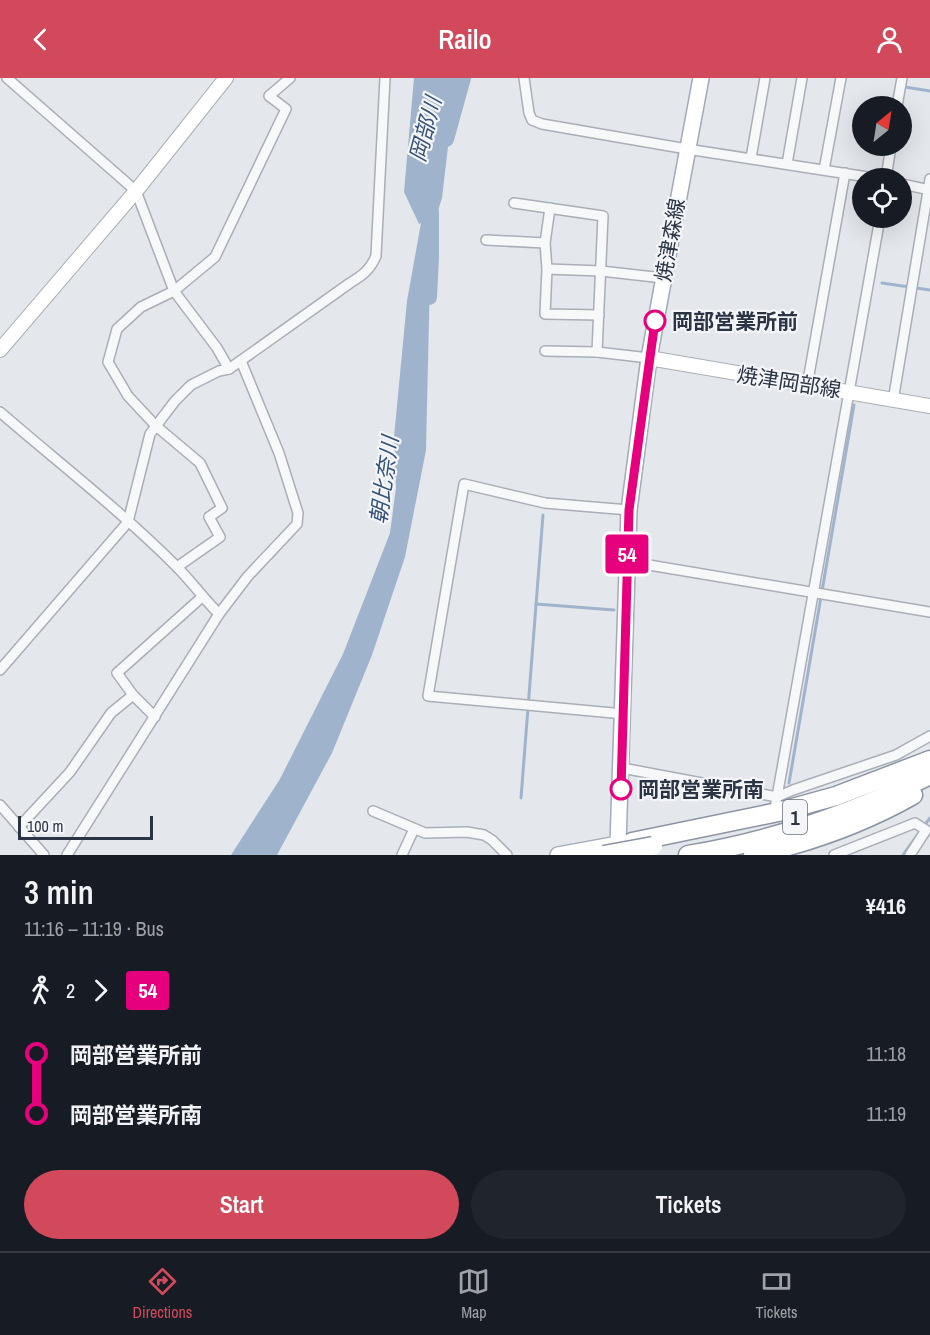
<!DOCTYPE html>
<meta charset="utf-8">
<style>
:root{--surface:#171b24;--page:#20242c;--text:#f1f3f6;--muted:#9ea1a6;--line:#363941;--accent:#d1495b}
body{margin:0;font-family:"Archivo Narrow","Noto Sans JP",sans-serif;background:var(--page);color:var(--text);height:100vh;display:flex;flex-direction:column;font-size:22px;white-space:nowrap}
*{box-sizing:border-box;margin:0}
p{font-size:20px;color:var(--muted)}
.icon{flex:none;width:33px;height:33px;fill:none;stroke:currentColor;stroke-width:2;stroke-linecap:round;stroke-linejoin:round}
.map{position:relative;height:777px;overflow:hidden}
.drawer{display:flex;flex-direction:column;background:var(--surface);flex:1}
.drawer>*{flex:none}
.badge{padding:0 12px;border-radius:4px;font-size:21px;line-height:39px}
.needle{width:39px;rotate:30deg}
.buttons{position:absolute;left:852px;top:18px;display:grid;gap:12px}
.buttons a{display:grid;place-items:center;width:60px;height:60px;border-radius:50%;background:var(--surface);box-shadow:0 6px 24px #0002;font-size:30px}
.scale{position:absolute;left:18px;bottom:15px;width:135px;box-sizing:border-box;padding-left:6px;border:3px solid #2b3445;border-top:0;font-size:16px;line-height:21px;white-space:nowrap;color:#2b3445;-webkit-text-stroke:4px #f4f6f9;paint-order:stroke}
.map>.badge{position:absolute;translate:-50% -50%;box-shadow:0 0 0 3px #fff}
.legs{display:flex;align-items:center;gap:9px;height:66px;padding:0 24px;font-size:20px}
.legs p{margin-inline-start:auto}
.head{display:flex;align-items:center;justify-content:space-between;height:102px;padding:0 24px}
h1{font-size:33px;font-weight:600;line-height:45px}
.action{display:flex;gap:12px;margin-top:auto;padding:12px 24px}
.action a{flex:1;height:69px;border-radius:36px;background:var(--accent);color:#fff;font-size:24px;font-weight:600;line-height:69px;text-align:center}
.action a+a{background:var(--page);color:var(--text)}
ul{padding:0 24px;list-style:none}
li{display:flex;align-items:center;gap:21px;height:60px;font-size:22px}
li i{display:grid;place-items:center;width:9px;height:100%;margin:0 8px;background:currentColor}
li i::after{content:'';width:15px;height:15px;margin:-8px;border:4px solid;border-radius:50%;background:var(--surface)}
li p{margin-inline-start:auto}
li:first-child i{background:linear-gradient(#0000 50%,currentColor 0)}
li:last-child i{background:linear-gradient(currentColor 50%,#0000 0)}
header{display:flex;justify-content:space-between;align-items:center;height:78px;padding:0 24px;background:var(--accent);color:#fff;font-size:27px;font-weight:600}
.dock{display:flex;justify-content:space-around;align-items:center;height:84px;border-top:2px solid var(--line);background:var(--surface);font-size:16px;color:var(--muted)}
.dock a{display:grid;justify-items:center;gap:3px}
.dock .current{color:var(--accent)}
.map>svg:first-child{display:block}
.water{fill:#9fb4cc}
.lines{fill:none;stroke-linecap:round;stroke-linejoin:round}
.stream{stroke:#9fb4cc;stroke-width:3}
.river{stroke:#9fb4cc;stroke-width:16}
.street-casing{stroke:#a9aeb7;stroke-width:12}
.secondary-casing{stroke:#a9aeb7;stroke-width:16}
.primary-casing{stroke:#a3abb8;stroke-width:18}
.highway-casing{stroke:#8b94a3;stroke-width:21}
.street{stroke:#f7f8fa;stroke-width:9}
.secondary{stroke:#fff;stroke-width:14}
.primary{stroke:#fff;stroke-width:15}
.highway{stroke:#fff;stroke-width:18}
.highway-bridge-casing{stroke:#8b94a3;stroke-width:21;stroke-linecap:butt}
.highway-bridge{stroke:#fff;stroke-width:18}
.line-1-casing{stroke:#fff;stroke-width:14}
.line-1{stroke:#e6007e;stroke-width:9}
.stop-1-dot{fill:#fff;stroke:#e6007e;stroke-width:3}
.labels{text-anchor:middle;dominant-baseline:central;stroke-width:4.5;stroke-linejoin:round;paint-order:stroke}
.shield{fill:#f4f6f9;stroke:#676e7b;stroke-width:1.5}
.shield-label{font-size:20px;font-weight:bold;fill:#2b3445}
.street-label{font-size:21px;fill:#2b3445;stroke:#f4f6f9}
.stop-label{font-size:21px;font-weight:bold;fill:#2b3445;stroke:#f4f6f9;text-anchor:start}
.water-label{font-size:22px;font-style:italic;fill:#34527a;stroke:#f4f6f9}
</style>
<header><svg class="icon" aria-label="back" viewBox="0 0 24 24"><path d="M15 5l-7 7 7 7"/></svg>Railo<svg class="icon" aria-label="person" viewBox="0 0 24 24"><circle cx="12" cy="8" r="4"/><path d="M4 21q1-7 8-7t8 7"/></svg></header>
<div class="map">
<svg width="930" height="777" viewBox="0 0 930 777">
<rect width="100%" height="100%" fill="#e4e7ec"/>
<path class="water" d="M414 0H455V9L442 120 431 154 426 372 405 479 372 577 332 675 277 777H231L280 701 343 576 390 455 396 410 394 359 407 223 421 145 419 146 404 114Z"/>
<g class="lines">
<g class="stream">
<path d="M905 9 930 13"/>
<path d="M882 205 930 212"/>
<path d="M536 526 614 532"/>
<path d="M789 705 854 327"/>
<path d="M521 720 543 437"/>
<path d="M903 777 930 740"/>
</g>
<g class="river">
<path d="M446 61 463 0"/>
<path d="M429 219 431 179V134"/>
</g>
<defs>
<g id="street">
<path d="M7 0 136 113 174 213 217 270 229 291"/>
<path d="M524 0 529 35 532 42 542 46 687 71 874 100"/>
<path d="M897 28 902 0"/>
<path d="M751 80 765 0"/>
<path d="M787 86 802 0"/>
<path d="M824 92 841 0"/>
<path d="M886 100 891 68"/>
<path d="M902 106 930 112"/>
<path d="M514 125 603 138 597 274"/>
<path d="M550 130 545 165 547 191 545 236 599 237"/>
<path d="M486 162 545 165"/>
<path d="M547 191 601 193 663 200"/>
<path d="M545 273 597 274 649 280"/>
<path d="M807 308 845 95"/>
<path d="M893 323 930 101"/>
<path d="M0 334C59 385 121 433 176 488 191 503 204 521 219 536"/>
<path d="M627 480 631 484 930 534"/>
<path d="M177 489 220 459 209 439 222 430 200 385 156 348 128 318 108 284 117 251 141 229 174 213 215 179 286 31 269 18 290 0"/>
<path d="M0 592 128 444 150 356 156 348 175 323 191 307 219 293 229 291 350 205C363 197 370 192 376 178L385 0"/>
<path d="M133 617 155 639"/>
<path d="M624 636 428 618 464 406 545 425 629 432"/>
<path d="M622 690 777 719 793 712 896 677 930 658"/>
<path d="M0 727 44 777"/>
<path d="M775 730 880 140"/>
<path d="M373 733 425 755 467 754 484 757 492 762 507 777"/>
<path d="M19 749 70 694 111 635 133 617 117 595 202 519"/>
<path d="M67 777 219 536 248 498 297 446 298 435 279 375 241 283"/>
<path d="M402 777 414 751"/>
<path d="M834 777 915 745 926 752 910 777"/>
</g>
<g id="secondary">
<path d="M0 272 136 113 226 0"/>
<path d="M649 280 930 328"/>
</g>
<path id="primary" d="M558 777 618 766 629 432 649 280 701 0"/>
<g id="highway">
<path d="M632 764 778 734 836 718 930 682"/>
<path d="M688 777C772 763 854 735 930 697"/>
<path d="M753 777C811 764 862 746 913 717"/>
</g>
</defs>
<use href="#street" class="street-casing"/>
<use href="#secondary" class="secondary-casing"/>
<use href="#primary" class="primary-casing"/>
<use href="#highway" class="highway-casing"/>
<use href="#street" class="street"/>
<use href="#secondary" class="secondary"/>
<use href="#primary" class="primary"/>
<use href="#highway" class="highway"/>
<defs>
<path id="highway-bridge" d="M604 777 653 768"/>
</defs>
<use href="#highway-bridge" class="highway-bridge-casing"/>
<use href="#highway-bridge" class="highway-bridge"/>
</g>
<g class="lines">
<defs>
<path id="line-1" d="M621 711 629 432 655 243"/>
</defs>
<use href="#line-1" class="line-1-casing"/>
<use href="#line-1" class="line-1"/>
</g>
<g class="stop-1-dot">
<circle cx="655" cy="243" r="10"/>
<circle cx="621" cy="711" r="10"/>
</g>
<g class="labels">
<rect class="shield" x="783" y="722" width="24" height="34" rx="4.5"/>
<g class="shield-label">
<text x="795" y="739">1</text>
</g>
<g class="street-label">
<text transform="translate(670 162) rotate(-80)">焼津森線</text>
<text transform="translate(789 304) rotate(9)">焼津岡部線</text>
</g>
<g class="stop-label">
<text x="672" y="243">岡部営業所前</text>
<text x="638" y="711">岡部営業所南</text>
</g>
<g class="water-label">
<text transform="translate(425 51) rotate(-75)">岡部川</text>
<text transform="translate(384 402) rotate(-82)">朝比奈川</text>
</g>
</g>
</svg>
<div class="buttons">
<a><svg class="needle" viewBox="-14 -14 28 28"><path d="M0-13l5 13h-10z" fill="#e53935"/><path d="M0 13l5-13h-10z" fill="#9ea1a6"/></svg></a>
<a><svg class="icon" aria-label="locate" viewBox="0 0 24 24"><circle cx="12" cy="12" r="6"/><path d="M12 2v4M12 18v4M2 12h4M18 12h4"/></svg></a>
</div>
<div class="scale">100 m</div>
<b class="badge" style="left:627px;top:476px;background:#e6007e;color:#fff">54</b>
</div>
<section class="drawer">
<div class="head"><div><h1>3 min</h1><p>11:16 – 11:19 · Bus</p></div><b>¥416</b></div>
<div class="legs"><svg class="icon" aria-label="walk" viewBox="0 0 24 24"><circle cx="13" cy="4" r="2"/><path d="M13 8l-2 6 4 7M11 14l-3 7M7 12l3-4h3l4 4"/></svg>2<svg class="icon" aria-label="forward" viewBox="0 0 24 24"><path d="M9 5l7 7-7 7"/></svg><b class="badge" style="background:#e6007e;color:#fff">54</b></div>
<ul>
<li><i style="color:#e6007e"></i><b>岡部営業所前</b><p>11:18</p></li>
<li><i style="color:#e6007e"></i><b>岡部営業所南</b><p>11:19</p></li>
</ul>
<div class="action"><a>Start</a><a>Tickets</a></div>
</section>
<nav class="dock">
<a class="current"><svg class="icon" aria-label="directions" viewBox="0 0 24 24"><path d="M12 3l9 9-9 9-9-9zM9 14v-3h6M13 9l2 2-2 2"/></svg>Directions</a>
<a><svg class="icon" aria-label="map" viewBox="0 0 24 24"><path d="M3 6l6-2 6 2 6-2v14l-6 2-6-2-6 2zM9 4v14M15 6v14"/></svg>Map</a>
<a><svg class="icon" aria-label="tickets" viewBox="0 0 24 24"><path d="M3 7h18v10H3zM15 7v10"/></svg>Tickets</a>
</nav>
